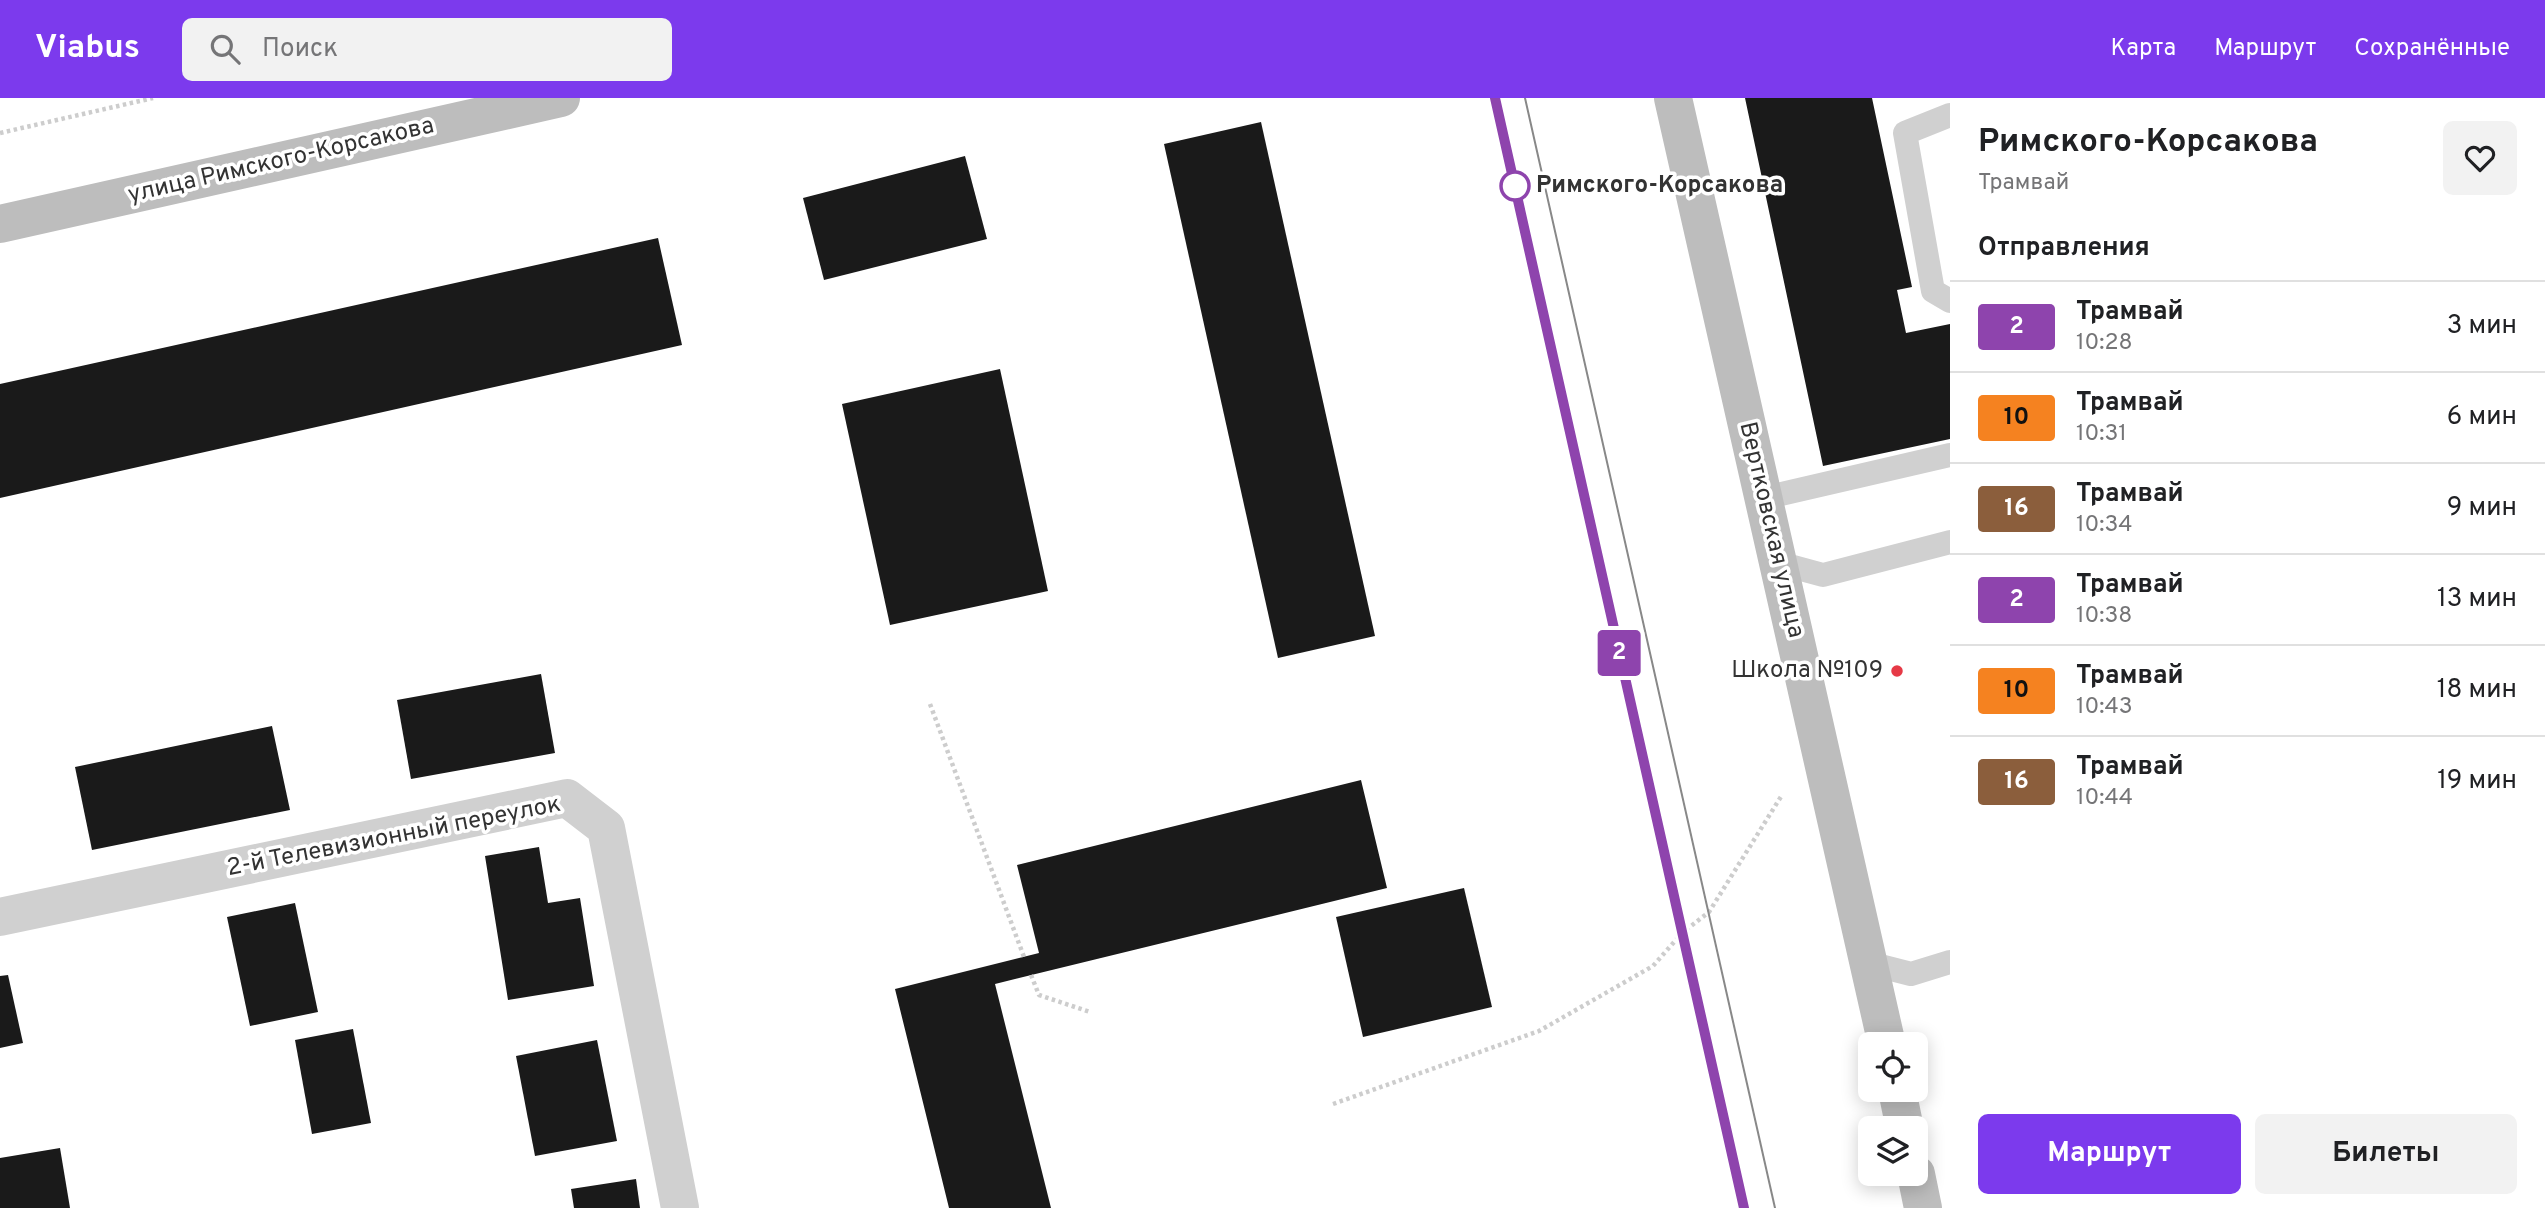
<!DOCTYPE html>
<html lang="ru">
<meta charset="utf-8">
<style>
:root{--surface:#fff;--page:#f2f2f2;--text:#202124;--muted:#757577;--line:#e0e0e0;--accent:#7c3aed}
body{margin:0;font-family:Overpass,sans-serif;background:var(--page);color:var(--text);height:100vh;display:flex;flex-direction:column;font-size:26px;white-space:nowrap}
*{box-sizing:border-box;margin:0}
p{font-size:23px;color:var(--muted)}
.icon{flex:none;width:38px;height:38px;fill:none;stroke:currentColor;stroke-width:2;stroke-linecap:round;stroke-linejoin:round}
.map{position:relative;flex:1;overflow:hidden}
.panel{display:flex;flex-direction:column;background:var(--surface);width:595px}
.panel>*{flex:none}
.badge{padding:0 14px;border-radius:5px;font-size:24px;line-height:46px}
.fabs{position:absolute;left:1858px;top:934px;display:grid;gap:14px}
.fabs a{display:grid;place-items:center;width:70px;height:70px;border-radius:10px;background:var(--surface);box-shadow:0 4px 18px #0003;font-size:35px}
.map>.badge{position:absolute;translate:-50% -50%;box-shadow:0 0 0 4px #fff}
h2{padding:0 28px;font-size:26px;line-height:63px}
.round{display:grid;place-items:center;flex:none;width:74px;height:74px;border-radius:10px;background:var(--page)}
.head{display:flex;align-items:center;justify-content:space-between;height:119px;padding:0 28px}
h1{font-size:33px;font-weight:700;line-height:52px}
.action{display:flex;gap:14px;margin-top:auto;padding:14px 28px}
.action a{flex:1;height:80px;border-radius:10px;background:var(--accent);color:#fff;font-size:28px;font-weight:700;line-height:80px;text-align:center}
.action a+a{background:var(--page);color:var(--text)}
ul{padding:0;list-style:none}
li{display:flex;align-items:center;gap:21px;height:91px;padding:0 28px;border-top:2px solid var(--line)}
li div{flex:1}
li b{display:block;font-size:26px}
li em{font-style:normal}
li .badge{min-width:77px;font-weight:700;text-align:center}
header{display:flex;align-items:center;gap:42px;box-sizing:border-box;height:98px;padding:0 35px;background:var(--accent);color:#fff}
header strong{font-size:33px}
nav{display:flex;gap:38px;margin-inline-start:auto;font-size:24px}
.search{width:490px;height:63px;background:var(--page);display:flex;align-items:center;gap:18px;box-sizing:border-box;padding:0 24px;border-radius:10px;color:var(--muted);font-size:26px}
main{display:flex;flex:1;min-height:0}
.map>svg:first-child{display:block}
.building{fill:#1a1a1a}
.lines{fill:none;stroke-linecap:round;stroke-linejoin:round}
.path{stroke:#cdcdcd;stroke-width:4.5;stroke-dasharray:3.5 3.5;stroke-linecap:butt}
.lane{stroke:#d0d0d0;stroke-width:24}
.street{stroke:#d0d0d0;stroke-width:38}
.secondary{stroke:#bdbdbd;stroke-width:38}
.tram{stroke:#888;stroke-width:2}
.line-casing{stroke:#fff;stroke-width:16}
.line{stroke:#8e44ad;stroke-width:10}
.stop-dot{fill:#fff;stroke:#8e44ad;stroke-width:3.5}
.poi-dot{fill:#e63946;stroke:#fff;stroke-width:2.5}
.labels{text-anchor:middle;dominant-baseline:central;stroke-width:7;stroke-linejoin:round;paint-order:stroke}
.street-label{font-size:24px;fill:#333;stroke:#fff}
.stop-label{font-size:24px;font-weight:bold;fill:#333;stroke:#fff;text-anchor:start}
.poi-label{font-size:24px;fill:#333;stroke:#fff;text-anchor:end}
</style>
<header>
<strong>Viabus</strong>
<div class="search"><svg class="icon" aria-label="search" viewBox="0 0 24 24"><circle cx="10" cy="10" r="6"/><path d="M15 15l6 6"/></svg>Поиск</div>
<nav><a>Карта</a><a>Маршрут</a><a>Сохранённые</a></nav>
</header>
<main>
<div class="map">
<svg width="1950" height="1110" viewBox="0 0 1950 1110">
<rect width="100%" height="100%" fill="#fff"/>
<g class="building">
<path d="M1745 0H1872L1912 189 1897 192 1906 235 1950 226V341L1823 368Z"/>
<path d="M1261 24 1375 538 1278 560 1164 46Z"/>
<path d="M965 58 987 141 824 182 803 100Z"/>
<path d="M658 140 682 247 0 400V286Z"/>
<path d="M1000 271 1048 493 890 527 842 306Z"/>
<path d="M541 576 555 655 411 681 397 602Z"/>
<path d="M272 628 290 712 92 752 75 669Z"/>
<path d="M1361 682 1387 790 995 886 1051 1110H949L895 891 1039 855 1017 767Z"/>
<path d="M539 749 548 805 580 800 594 888 508 902 485 758Z"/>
<path d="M1464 790 1492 909 1363 939 1336 819Z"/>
<path d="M295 805 318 914 250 928 227 819Z"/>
<path d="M8 877 23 945 0 950V878Z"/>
<path d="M353 931 371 1025 312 1036 295 942Z"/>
<path d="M597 942 617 1043 535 1058 516 958Z"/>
<path d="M60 1050 70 1110H0V1060Z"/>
<path d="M636 1081 640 1110H574L571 1091Z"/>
</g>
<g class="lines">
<g class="path">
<path d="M0 35 153 0"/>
<path d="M930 606 1024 859"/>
<path d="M1031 877 1039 897 1090 914"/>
<path d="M1333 1006 1539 933 1653 868 1682 835 1709 814 1782 697"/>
</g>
<g class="lane">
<path d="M1950 17 1905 35 1933 193 1950 203"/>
<path d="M1764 400 1950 357"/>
<path d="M1779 465 1823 477 1950 444"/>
<path d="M1868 865 1911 876 1950 864"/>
</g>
<path class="street" d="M0 819 567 700 606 730 680 1110"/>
<g class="secondary">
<path d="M1673 0 1887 947"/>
<path d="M0 126 561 0"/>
<path d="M1897 992 1905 1031"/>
<path d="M1916 1076 1923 1110"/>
</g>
<g class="tram">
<path d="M1495 0 1744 1110"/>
<path d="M1525 0 1775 1110"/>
</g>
</g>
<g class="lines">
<defs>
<path id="line" d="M1495 0 1744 1110"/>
</defs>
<use href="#line" class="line-casing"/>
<use href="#line" class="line"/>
</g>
<circle class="stop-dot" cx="1515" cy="88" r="14"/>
<circle class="poi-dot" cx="1897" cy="573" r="7"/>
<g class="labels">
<g class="street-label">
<text transform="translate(281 63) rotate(-13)">улица Римского-Корсакова</text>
<text transform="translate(1771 432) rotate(77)">Вертковская улица</text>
<text transform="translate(394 739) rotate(-11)">2-й Телевизионный переулок</text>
</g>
<g class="stop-label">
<text x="1536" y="88">Римского-Корсакова</text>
</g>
<g class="poi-label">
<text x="1883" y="573">Школа №109</text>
</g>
</g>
</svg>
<div class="fabs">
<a><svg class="icon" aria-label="locate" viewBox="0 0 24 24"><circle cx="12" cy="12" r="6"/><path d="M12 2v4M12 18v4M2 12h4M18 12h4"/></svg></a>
<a><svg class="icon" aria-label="layers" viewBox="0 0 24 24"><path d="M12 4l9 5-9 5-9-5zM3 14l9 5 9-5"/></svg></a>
</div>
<b class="badge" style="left:1619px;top:555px;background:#8e44ad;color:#fff">2</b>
</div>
<section class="panel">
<div class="head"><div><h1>Римского-Корсакова</h1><p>Трамвай</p></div><a class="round"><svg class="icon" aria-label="heart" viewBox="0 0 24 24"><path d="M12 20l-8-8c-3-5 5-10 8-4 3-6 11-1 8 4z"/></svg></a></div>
<h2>Отправления</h2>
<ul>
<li><span class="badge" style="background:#8e44ad;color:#fff">2</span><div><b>Трамвай</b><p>10:28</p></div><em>3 мин</em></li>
<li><span class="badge" style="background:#f58220;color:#111">10</span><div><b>Трамвай</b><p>10:31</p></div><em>6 мин</em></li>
<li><span class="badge" style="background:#8b5e3c;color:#fff">16</span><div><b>Трамвай</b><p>10:34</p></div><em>9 мин</em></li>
<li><span class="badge" style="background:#8e44ad;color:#fff">2</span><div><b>Трамвай</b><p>10:38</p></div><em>13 мин</em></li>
<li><span class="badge" style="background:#f58220;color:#111">10</span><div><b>Трамвай</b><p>10:43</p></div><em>18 мин</em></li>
<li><span class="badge" style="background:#8b5e3c;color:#fff">16</span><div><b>Трамвай</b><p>10:44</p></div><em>19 мин</em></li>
</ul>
<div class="action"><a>Маршрут</a><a>Билеты</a></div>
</section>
</main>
